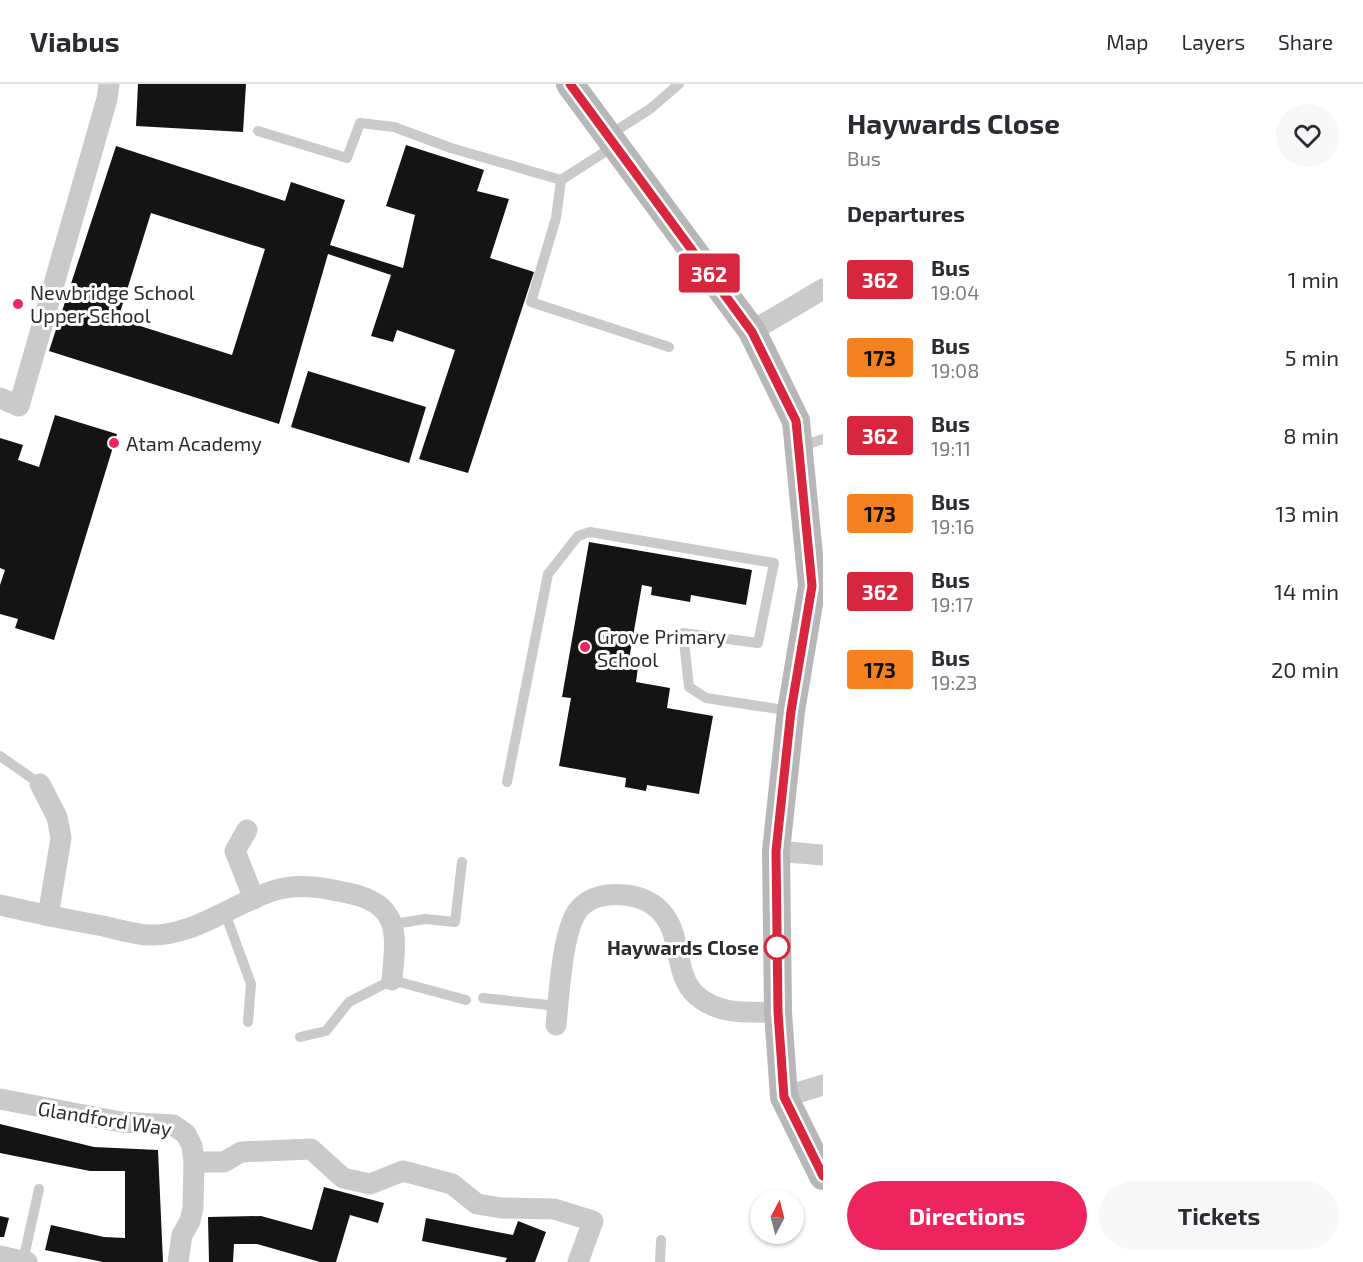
<!DOCTYPE html>
<style>
:root{--surface:#fff;--page:#f7f7f7;--text:#2b2b33;--muted:#7c7c81;--line:#e1e1e2;--accent:#ee245f}
body{margin:0;font-family:"Exo 2",sans-serif;background:var(--page);color:var(--text);height:100vh;display:flex;flex-direction:column;font-size:22px;white-space:nowrap}
*{box-sizing:border-box;margin:0}
p{font-size:20px;color:var(--muted)}
.icon{flex:none;width:33px;height:33px;fill:none;stroke:currentColor;stroke-width:2;stroke-linecap:round;stroke-linejoin:round}
.map{position:relative;flex:1;overflow:hidden}
.side{display:flex;flex-direction:column;background:var(--surface);width:540px}
.side>*{flex:none}
.badge{padding:0 12px;border-radius:4px;font-size:21px;line-height:39px}
.needle{width:39px;rotate:7deg}
.buttons{position:absolute;left:750px;top:1106px;display:grid;gap:12px}
.buttons a{display:grid;place-items:center;width:54px;height:54px;border-radius:50%;background:var(--surface);box-shadow:0 2px 4px #0004;font-size:30px}
.map>.badge{position:absolute;translate:-50% -50%;box-shadow:0 0 0 3px #fff}
h2{padding:0 24px;font-size:22px;line-height:54px}
.round{display:grid;place-items:center;flex:none;width:63px;height:63px;border-radius:32px;background:var(--page)}
.headline{display:flex;align-items:center;justify-content:space-between;height:102px;padding:0 24px}
h1{font-size:28px;font-weight:700;line-height:45px}
.button{display:flex;gap:12px;margin-top:auto;padding:12px 24px}
.button a{flex:1;height:69px;border-radius:36px;background:var(--accent);color:#fff;font-size:24px;font-weight:700;line-height:69px;text-align:center}
.button a+a{background:var(--page);color:var(--text)}
ul{padding:0;list-style:none}
li{display:flex;align-items:center;gap:18px;height:78px;padding:0 24px}
li div{flex:1}
li b{display:block;font-size:22px}
li em{font-style:normal}
li .badge{min-width:66px;font-weight:700;text-align:center}
header{display:flex;align-items:center;gap:36px;box-sizing:border-box;height:84px;padding:0 30px;background:var(--surface);border-bottom:2px solid var(--line)}
header strong{font-size:28px}
nav{display:flex;gap:33px;margin-inline-start:auto;font-size:21px}
main{display:flex;flex:1;min-height:0}
.map>svg:first-child{display:block}
.building{fill:#141414;fill-rule:evenodd}
.lines{fill:none;stroke-linecap:round;stroke-linejoin:round}
.lane{stroke:#cacaca;stroke-width:10}
.street{stroke:#cacaca;stroke-width:21}
.secondary{stroke:#b7b7b7;stroke-width:28}
.line-casing{stroke:#fff;stroke-width:14}
.line{stroke:#d7263d;stroke-width:9}
.poi-dot{fill:#ee245f;stroke:#fff;stroke-width:2}
.stop-dot{fill:#fff;stroke:#d7263d;stroke-width:3}
.labels{text-anchor:middle;dominant-baseline:central;stroke-width:6;stroke-linejoin:round;paint-order:stroke}
.poi-label{font-size:20px;fill:#2d2d2d;stroke:#fff;text-anchor:start}
.stop-label{font-size:20px;font-weight:bold;fill:#2d2d2d;stroke:#fff;text-anchor:end}
.street-label{font-size:20px;fill:#2d2d2d;stroke:#fff}
</style>
<header>
<strong>Viabus</strong>
<nav><a>Map</a><a>Layers</a><a>Share</a></nav>
</header>
<main>
<div class="map">
<svg width="823" height="1178" viewBox="0 0 823 1178">
<rect width="100%" height="100%" fill="#fff"/>
<g class="building">
<path d="M138 0H246L243 48 136 42Z"/>
<path d="M406 61 484 86 477 107 509 115 490 174 534 188 468 389 419 375 455 266 397 246 393 258 371 252 391 191 328 170 279 340 49 267 116 62 285 117 291 98 345 116 330 161 403 184 415 131 386 122ZM151 129 265 165 232 271 118 235Z"/>
<path d="M308 287 426 323 409 379 291 343Z"/>
<path d="M55 331 117 350 54 556 15 544 18 535 0 530V501L5 486 0 484V354L23 361 18 376 39 383Z"/>
<path d="M589 458 752 486 746 521 691 511 690 518 651 511 652 503 642 501 628 581 638 583 636 598 670 604 667 624 713 632 699 710 647 701 646 707 625 703 626 694 559 682 571 614 562 613Z"/>
<path d="M0 1040 94 1063 158 1066 163 1178H103L45 1166 51 1141 104 1153 125 1154V1087H90L0 1069Z"/>
<path d="M324 1103 384 1119 378 1139 350 1131 336 1178H320L257 1160H234L233 1178H209L208 1133 261 1132 312 1146Z"/>
<path d="M0 1132 9 1134 4 1153H0Z"/>
<path d="M426 1134 513 1151 518 1137 546 1148 535 1178H505L507 1174 422 1157Z"/>
</g>
<g class="lines">
<g class="lane">
<path d="M258 47 347 74 360 39 394 43 451 64 561 96 556 134 531 218 669 263"/>
<path d="M609 51 650 25 679 0"/>
<path d="M561 96 614 62"/>
<path d="M799 363 823 355"/>
<path d="M0 672 40 700"/>
<path d="M507 698 548 490 578 452 590 448 774 479 758 559 683 549 689 603 706 614 791 627"/>
<path d="M225 829 251 900 248 938"/>
<path d="M394 840 425 835 455 838 462 778"/>
<path d="M483 914 558 922"/>
<path d="M300 953 326 947 349 918 392 896 466 916"/>
<path d="M23 1177 39 1105"/>
<path d="M660 1178 661 1156"/>
</g>
<g class="street">
<path d="M752 247 823 205"/>
<path d="M0 314 19 322 107 15 109 0"/>
<path d="M40 700 57 733 61 754 48 832"/>
<path d="M247 746 235 767 254 815"/>
<path d="M776 767 823 771"/>
<path d="M0 821C34 829 69 836 103 842 117 845 133 850 148 851 194 853 234 818 276 806 300 799 325 804 348 809 402 820 396 851 392 896"/>
<path d="M556 941C559 913 562 845 579 825 590 812 609 809 625 811 644 813 660 822 669 839 681 861 676 893 696 911 720 932 748 928 778 928"/>
<path d="M784 1013 823 1001"/>
<path d="M0 1015 121 1038 173 1041 186 1050 192 1062 194 1078 193 1124 190 1137 182 1151 178 1178"/>
<path d="M194 1078H224L241 1068 311 1065 343 1094 370 1100 403 1087 452 1100 477 1120 502 1124 554 1125 593 1137 578 1178"/>
<path d="M0 1172 27 1178"/>
</g>
<path class="secondary" d="M570 0 752 247 796 337 812 502 791 627 776 767 778 928 784 1013 823 1092"/>
</g>
<g class="lines">
<defs>
<path id="line" d="M570 0 752 248 796 337 812 502 791 627 776 767 778 928 784 1013 823 1092"/>
</defs>
<use href="#line" class="line-casing"/>
<use href="#line" class="line"/>
</g>
<g class="poi-dot">
<circle cx="18" cy="220" r="6"/>
<circle cx="114" cy="359" r="6"/>
<circle cx="585" cy="563" r="6"/>
</g>
<circle class="stop-dot" cx="777" cy="863" r="12"/>
<g class="labels">
<g class="poi-label">
<text x="30" y="208">Newbridge School<tspan x="30" dy="23">Upper School</tspan></text>
<text x="126" y="359">Atam Academy</text>
<text x="597" y="552">Grove Primary<tspan x="597" dy="23">School</tspan></text>
</g>
<g class="stop-label">
<text x="759" y="863">Haywards Close</text>
</g>
<g class="street-label">
<text transform="translate(105 1034) rotate(9)">Glandford Way</text>
</g>
</g>
</svg>
<div class="buttons">
<a><svg class="needle" viewBox="-14 -14 28 28"><path d="M0-13l5 13h-10z" fill="#e53935"/><path d="M0 13l5-13h-10z" fill="#7c7c81"/></svg></a>
</div>
<b class="badge" style="left:709px;top:189px;background:#d7263d;color:#fff">362</b>
</div>
<section class="side">
<div class="headline"><div><h1>Haywards Close</h1><p>Bus</p></div><a class="round"><svg class="icon" aria-label="heart" viewBox="0 0 24 24"><path d="M12 20l-8-8c-3-5 5-10 8-4 3-6 11-1 8 4z"/></svg></a></div>
<h2>Departures</h2>
<ul>
<li><span class="badge" style="background:#d7263d;color:#fff">362</span><div><b>Bus</b><p>19:04</p></div><em>1 min</em></li>
<li><span class="badge" style="background:#f58220;color:#111">173</span><div><b>Bus</b><p>19:08</p></div><em>5 min</em></li>
<li><span class="badge" style="background:#d7263d;color:#fff">362</span><div><b>Bus</b><p>19:11</p></div><em>8 min</em></li>
<li><span class="badge" style="background:#f58220;color:#111">173</span><div><b>Bus</b><p>19:16</p></div><em>13 min</em></li>
<li><span class="badge" style="background:#d7263d;color:#fff">362</span><div><b>Bus</b><p>19:17</p></div><em>14 min</em></li>
<li><span class="badge" style="background:#f58220;color:#111">173</span><div><b>Bus</b><p>19:23</p></div><em>20 min</em></li>
</ul>
<div class="button"><a>Directions</a><a>Tickets</a></div>
</section>
</main>
